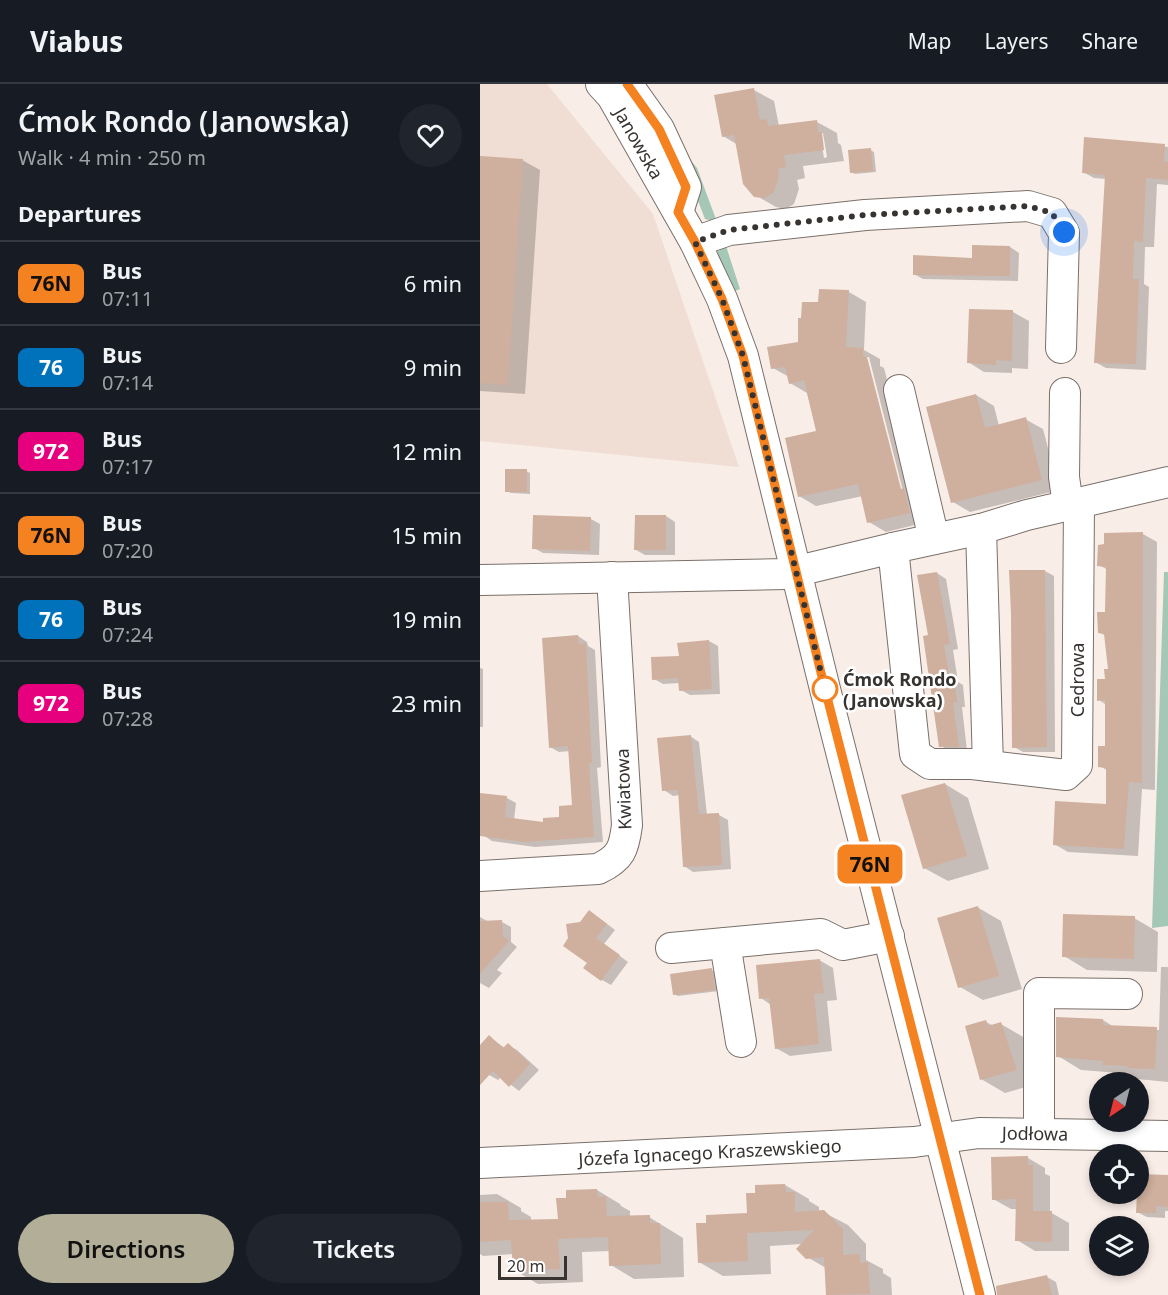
<!DOCTYPE html>
<meta charset="utf-8">
<style>
:root{--surface:#171b24;--page:#20242c;--text:#f1f3f6;--muted:#9ea1a6;--line:#363941;--accent:#b2ae98}
body{margin:0;font-family:"Noto Sans",sans-serif;background:var(--page);color:var(--text);height:100vh;display:flex;flex-direction:column;font-size:22px;white-space:nowrap}
*{box-sizing:border-box;margin:0}
p{font-size:20px;color:var(--muted)}
.icon{flex:none;width:33px;height:33px;fill:none;stroke:currentColor;stroke-width:2;stroke-linecap:round;stroke-linejoin:round}
.map{position:relative;flex:1;overflow:hidden}
.drawer{display:flex;flex-direction:column;background:var(--surface);width:480px}
.drawer>*{flex:none}
.badge{padding:0 12px;border-radius:9px;font-size:21px;line-height:39px}
.needle{width:39px;rotate:215deg}
.buttons{position:absolute;left:609px;top:988px;display:grid;gap:12px}
.buttons a{display:grid;place-items:center;width:60px;height:60px;border-radius:50%;background:var(--surface);box-shadow:0 3px 9px #0003;font-size:30px}
.scale{position:absolute;left:18px;bottom:15px;width:69px;box-sizing:border-box;padding-left:6px;border:3px solid #373330;border-top:0;font-size:16px;line-height:21px;white-space:nowrap;color:#373330;-webkit-text-stroke:4px #fff;paint-order:stroke}
.you{position:absolute;width:30px;height:30px;margin:-15px;border:4px solid #fff;border-radius:50%;background:#1a73e8;box-shadow:0 0 0 9px #1a73e833}
.map>.badge{position:absolute;translate:-50% -50%;box-shadow:0 0 0 3px #fff}
h2{padding:0 18px;font-size:22px;line-height:54px}
.round{display:grid;place-items:center;flex:none;width:63px;height:63px;border-radius:32px;background:var(--page)}
.headline{display:flex;align-items:center;justify-content:space-between;height:102px;padding:0 18px}
h1{font-size:28px;font-weight:600;line-height:45px}
.button{display:flex;gap:12px;margin-top:auto;padding:12px 18px}
.button a{flex:1;height:69px;border-radius:36px;background:var(--accent);color:#111;font-size:24px;font-weight:600;line-height:69px;text-align:center}
.button a+a{background:var(--page);color:var(--text)}
ul{padding:0;list-style:none}
li{display:flex;align-items:center;gap:18px;height:84px;padding:0 18px;border-top:2px solid var(--line)}
li div{flex:1}
li b{display:block;font-size:22px}
li em{font-style:normal}
li .badge{min-width:66px;font-weight:700;text-align:center}
header{display:flex;align-items:center;gap:36px;box-sizing:border-box;height:84px;padding:0 30px;background:var(--surface);border-bottom:2px solid var(--line)}
header strong{font-size:28px}
nav{display:flex;gap:33px;margin-inline-start:auto;font-size:21px}
main{display:flex;flex:1;min-height:0}
.map>svg:first-child{display:block}
.built{fill:#f0ded4}
.green{fill:#a5c8b6}
.shadow{fill:#0003;fill-rule:evenodd}
.building{fill:#cfaf9d}
.lines{fill:none;stroke-linecap:round;stroke-linejoin:round}
.minor-casing{stroke:#7a706b;stroke-width:32}
.minor{stroke:#fff;stroke-width:30}
.line-casing{stroke:#fff;stroke-width:14}
.line{stroke:#f58220;stroke-width:9}
.walk{stroke:#373330;stroke-width:6;stroke-dasharray:0 10.8}
.stop-dot{fill:#fff;stroke:#f58220;stroke-width:3}
.labels{text-anchor:middle;dominant-baseline:central;stroke-width:5;stroke-linejoin:round;paint-order:stroke}
.street-label{font-size:18px;fill:#373330;stroke:#fff}
.stop-label{font-size:18px;font-weight:bold;fill:#373330;stroke:#fff;text-anchor:start}
</style>
<header>
<strong>Viabus</strong>
<nav><a>Map</a><a>Layers</a><a>Share</a></nav>
</header>
<main>
<section class="drawer">
<div class="headline"><div><h1>Ćmok Rondo (Janowska)</h1><p>Walk · 4 min · 250 m</p></div><a class="round"><svg class="icon" aria-label="heart" viewBox="0 0 24 24"><path d="M12 20l-8-8c-3-5 5-10 8-4 3-6 11-1 8 4z"/></svg></a></div>
<h2>Departures</h2>
<ul>
<li><span class="badge" style="background:#f58220;color:#111">76N</span><div><b>Bus</b><p>07:11</p></div><em>6 min</em></li>
<li><span class="badge" style="background:#0072bc;color:#fff">76</span><div><b>Bus</b><p>07:14</p></div><em>9 min</em></li>
<li><span class="badge" style="background:#e6007e;color:#fff">972</span><div><b>Bus</b><p>07:17</p></div><em>12 min</em></li>
<li><span class="badge" style="background:#f58220;color:#111">76N</span><div><b>Bus</b><p>07:20</p></div><em>15 min</em></li>
<li><span class="badge" style="background:#0072bc;color:#fff">76</span><div><b>Bus</b><p>07:24</p></div><em>19 min</em></li>
<li><span class="badge" style="background:#e6007e;color:#fff">972</span><div><b>Bus</b><p>07:28</p></div><em>23 min</em></li>
</ul>
<div class="button"><a>Directions</a><a>Tickets</a></div>
</section>
<div class="map">
<svg width="688" height="1211" viewBox="0 0 688 1211">
<rect width="100%" height="100%" fill="#f9ede7"/>
<path class="built" d="M0 0H67L173 130 259 383 0 357Z"/>
<g class="green">
<path d="M209 74 217 84 237 138 225 135 203 78Z"/>
<path d="M246 162 260 205 255 207 250 202 237 168Z"/>
<path d="M684 488H688V842L672 844Z"/>
</g>
<g class="shadow">
<path d="M274 6 294 17 299 42 337 38 357 49 358 59 361 61 364 77 323 82 325 94 317 96 319 105 314 120 306 125 296 123 275 111 258 61 243 52ZM340 49H343L347 73 344 74Z"/>
<path d="M606 55 688 63V101L677 100 674 163H665L664 200 669 203 666 286 626 284 615 278 626 95 614 94 603 88Z"/>
<path d="M390 66 394 68 396 88 375 90 371 88Z"/>
<path d="M0 74 42 76 60 86 45 310 0 307Z"/>
<path d="M530 163 539 169 538 197 443 195 434 190 493 176Z"/>
<path d="M340 206 369 208 386 218 384 266 400 275V282L404 284 437 413 447 438 406 448 389 438 383 412 336 422 319 412 337 348 327 309 310 299 309 293 293 284 319 259 340 220ZM385 273H389L424 411 421 412Z"/>
<path d="M533 228 549 237 548 285 532 284V289L504 288 488 278Z"/>
<path d="M496 311 514 322 519 342 545 335 563 345 579 406 490 428 473 418Z"/>
<path d="M46 387 50 389V410L31 409 27 407Z"/>
<path d="M186 432 195 438V471H165L156 466Z"/>
<path d="M111 435 120 440 119 471 63 469 54 464Z"/>
<path d="M626 450H663L677 458 675 706 662 705 658 772 588 768 574 760 628 721V687L620 682 626 663 625 620 619 616 630 586 626 552 619 548 627 529 628 486 619 481 625 462Z"/>
<path d="M565 487 574 492 575 668H543L534 663Z"/>
<path d="M457 489 466 495 478 565 473 566 478 598 483 601 485 623H482L487 667H470L461 662 449 553Z"/>
<path d="M98 552 107 558 108 562 115 566 121 683 117 684 123 758 55 763 12 757 0 749V710L27 714 36 719 34 736 65 740 81 735 94 722 90 667 79 668 70 663Z"/>
<path d="M229 557 238 562 240 610 210 611 201 606 200 599 183 600 174 595 200 573Z"/>
<path d="M0 584 3 585V643H0Z"/>
<path d="M210 652 219 658 227 731H239L248 736 251 785 213 788 204 782 200 711 193 712 184 706Z"/>
<path d="M465 700 488 714 509 785 468 797 444 784Z"/>
<path d="M497 823 521 837 542 905 503 916 480 903Z"/>
<path d="M0 833 9 838H22L31 843V858L37 863 17 886 22 889 9 904 0 899Z"/>
<path d="M118 833 135 846 124 860 148 878 131 901 122 896 90 855 101 839Z"/>
<path d="M654 834 678 848 677 888 607 886 584 872Z"/>
<path d="M339 876 353 884 357 916 347 917 352 967 310 972 296 964 291 921 281 914Z"/>
<path d="M681 883H688V998L647 994 639 989 601 986 578 972 623 936 634 943 679 946Z"/>
<path d="M231 886 236 888 239 907 198 912 194 910Z"/>
<path d="M506 938 514 942 521 940 545 954 560 999 525 1009 501 995Z"/>
<path d="M9 953 25 964 28 961 37 966 59 986 39 1007 21 993 18 996 9 991 0 982V963Z"/>
<path d="M548 1074 565 1084V1090L570 1092V1128L589 1139V1167H555L537 1156V1125H531L513 1115Z"/>
<path d="M688 1093V1127H685V1134L667 1133 657 1128Z"/>
<path d="M305 1101 329 1115V1117L339 1123V1128H343L368 1141 386 1160V1176L403 1185V1189L411 1194 412 1211H347L346 1184 327 1173 322 1160 290 1162 291 1190 243 1192 219 1178 228 1140 268 1130 277 1111Z"/>
<path d="M117 1106 140 1120 141 1122 150 1127V1133H169L203 1154 204 1193 154 1195 131 1181 130 1167 102 1168 103 1198 58 1200 34 1186V1170L3 1172 0 1170V1111L17 1110 41 1124V1127L51 1133V1137L79 1136 88 1115Z"/>
<path d="M567 1193 576 1198 579 1211H538Z"/>
</g>
<g class="building">
<path d="M274 4 280 36 287 35 288 42 337 36 338 48H342L344 66 304 71 306 83 298 85 299 92 294 108 285 114 274 113 263 100 254 51 242 53 234 11Z"/>
<path d="M604 53 685 60 684 77 688 78V96L666 94 663 158 654 157 653 195H659L656 280 614 279 625 91 602 89Z"/>
<path d="M391 64 393 87 370 89 368 66Z"/>
<path d="M0 72 43 75 28 301 0 299Z"/>
<path d="M492 161 530 162V192L433 191V171L492 174Z"/>
<path d="M339 205 369 206 366 263 383 264V272L387 273 421 405 424 404 430 429 387 439 378 400 318 413 305 354 336 347 324 296 309 300 305 283 291 285 287 263 318 258V234H321L322 218H338Z"/>
<path d="M489 225 533 226 532 277 516 276V281L487 279Z"/>
<path d="M496 310 505 344 546 333 562 396 471 419 446 323Z"/>
<rect x="25" y="385" width="22" height="23"/>
<path d="M53 431 111 433 110 467 52 465Z"/>
<path d="M155 431H186V466H154Z"/>
<path d="M663 448 662 699 649 698 644 765 573 761 575 717 626 720V684L618 683V662H625V616L617 617V595H625L624 585H628L624 550 618 549 617 528H625L626 483 617 482 618 461 624 460V449Z"/>
<path d="M529 486H565L567 663 532 664 531 530Z"/>
<path d="M457 488 470 560 464 561 470 595 474 594 477 618 473 619 479 663H459L443 552 448 551 437 491Z"/>
<path d="M98 551 99 560 106 559 112 679H109L114 753 44 758 0 752V709L27 712 25 733 63 738V734L79 733V722L92 721 88 662 69 664 62 554Z"/>
<path d="M229 556 232 605 199 607 198 594 172 596 171 573 199 572 197 559Z"/>
<path d="M211 651 219 730 239 729 242 781 203 783 198 706 182 707 177 654Z"/>
<path d="M465 699 487 772 443 785 421 711Z"/>
<path d="M498 822 519 892 478 904 457 834Z"/>
<path d="M109 826 127 840 116 854 140 871 121 897 103 884 107 879 83 862 88 854 86 840 100 838Z"/>
<path d="M583 830 655 832 654 875 582 873Z"/>
<path d="M22 836 23 852 29 857 0 890V837Z"/>
<path d="M340 875 344 909 334 910 339 960 295 965 289 914 279 915 276 881Z"/>
<path d="M232 884 235 906 193 911 190 890Z"/>
<path d="M576 933 623 935V941L677 943 675 985 647 984V982L622 981 623 977 576 973Z"/>
<path d="M506 936 508 942 521 938 537 986 500 996 485 942Z"/>
<path d="M9 951 23 964 28 959 50 980 29 1003 13 987 0 1001V961Z"/>
<path d="M548 1072V1081H553V1127H572V1158L535 1157 536 1115 512 1116 511 1073Z"/>
<path d="M658 1090 688 1091V1123L676 1122V1129H656Z"/>
<path d="M305 1100 306 1108H315V1128L344 1126 363 1145V1171L380 1170V1179L388 1178 390 1210 346 1211 344 1173 326 1175 316 1165 334 1146 267 1149 268 1177 218 1179 216 1139H226V1131L267 1129 266 1109H275V1101Z"/>
<path d="M117 1105 118 1113 126 1112 127 1132 170 1131V1139H180L181 1180 129 1182 128 1153 78 1155 80 1185 33 1187 31 1156 0 1158V1118H28L29 1136 78 1135 76 1114H86V1106Z"/>
<path d="M567 1191 572 1211H517L516 1202Z"/>
</g>
<g class="lines">
<defs>
<g id="minor">
<path d="M121 0 132 12 215 158 242 215 263 272 345 605 500 1211"/>
<path d="M147 0 179 45 206 103 198 128"/>
<path d="M215 158 249 146 385 131 548 122 572 129 584 149 581 264"/>
<path d="M419 306 454 455"/>
<path d="M585 309 584 393 588 421"/>
<path d="M501 445 508 682"/>
<path d="M413 464 435 670 450 680H492L586 691 597 681 599 419"/>
<path d="M0 496 305 490 413 464 501 445 547 431 688 398"/>
<path d="M0 792 118 785C141 774 144 765 147 741L132 493"/>
<path d="M245 859 261 958"/>
<path d="M191 864 341 850 363 861 409 852"/>
<path d="M559 1049V909L647 910"/>
<path d="M0 1079 434 1058 499 1049 688 1052"/>
</g>
</defs>
<use href="#minor" class="minor-casing"/>
<use href="#minor" class="minor"/>
</g>
<g class="lines">
<defs>
<path id="line" d="M147 0 179 45 206 103 198 128 215 158 242 215 263 272 345 605 500 1211"/>
</defs>
<use href="#line" class="line-casing"/>
<use href="#line" class="line"/>
<path class="walk" d="M345 605 263 272 242 215 215 158 249 146 386 131 548 122 572 129 584 148"/>
</g>
<circle class="stop-dot" cx="345" cy="605" r="12"/>
<g class="labels">
<g class="street-label">
<text transform="translate(159 59) rotate(60)">Janowska</text>
<text transform="translate(597 596) rotate(-90)">Cedrowa</text>
<text transform="translate(143 705) rotate(-92)">Kwiatowa</text>
<text transform="translate(555 1049) rotate(1)">Jodłowa</text>
<text transform="translate(230 1068) rotate(-3)">Józefa Ignacego Kraszewskiego</text>
</g>
<g class="stop-label">
<text x="363" y="595">Ćmok Rondo<tspan x="363" dy="21">(Janowska)</tspan></text>
</g>
</g>
</svg>
<div class="buttons">
<a><svg class="needle" viewBox="-14 -14 28 28"><path d="M0-13l5 13h-10z" fill="#e53935"/><path d="M0 13l5-13h-10z" fill="#9ea1a6"/></svg></a>
<a><svg class="icon" aria-label="locate" viewBox="0 0 24 24"><circle cx="12" cy="12" r="6"/><path d="M12 2v4M12 18v4M2 12h4M18 12h4"/></svg></a>
<a><svg class="icon" aria-label="layers" viewBox="0 0 24 24"><path d="M12 4l9 5-9 5-9-5zM3 14l9 5 9-5"/></svg></a>
</div>
<div class="scale">20 m</div>
<div class="you" style="left:584px;top:148px"></div>
<b class="badge" style="left:390px;top:780px;background:#f58220;color:#111">76N</b>
</div>
</main>
